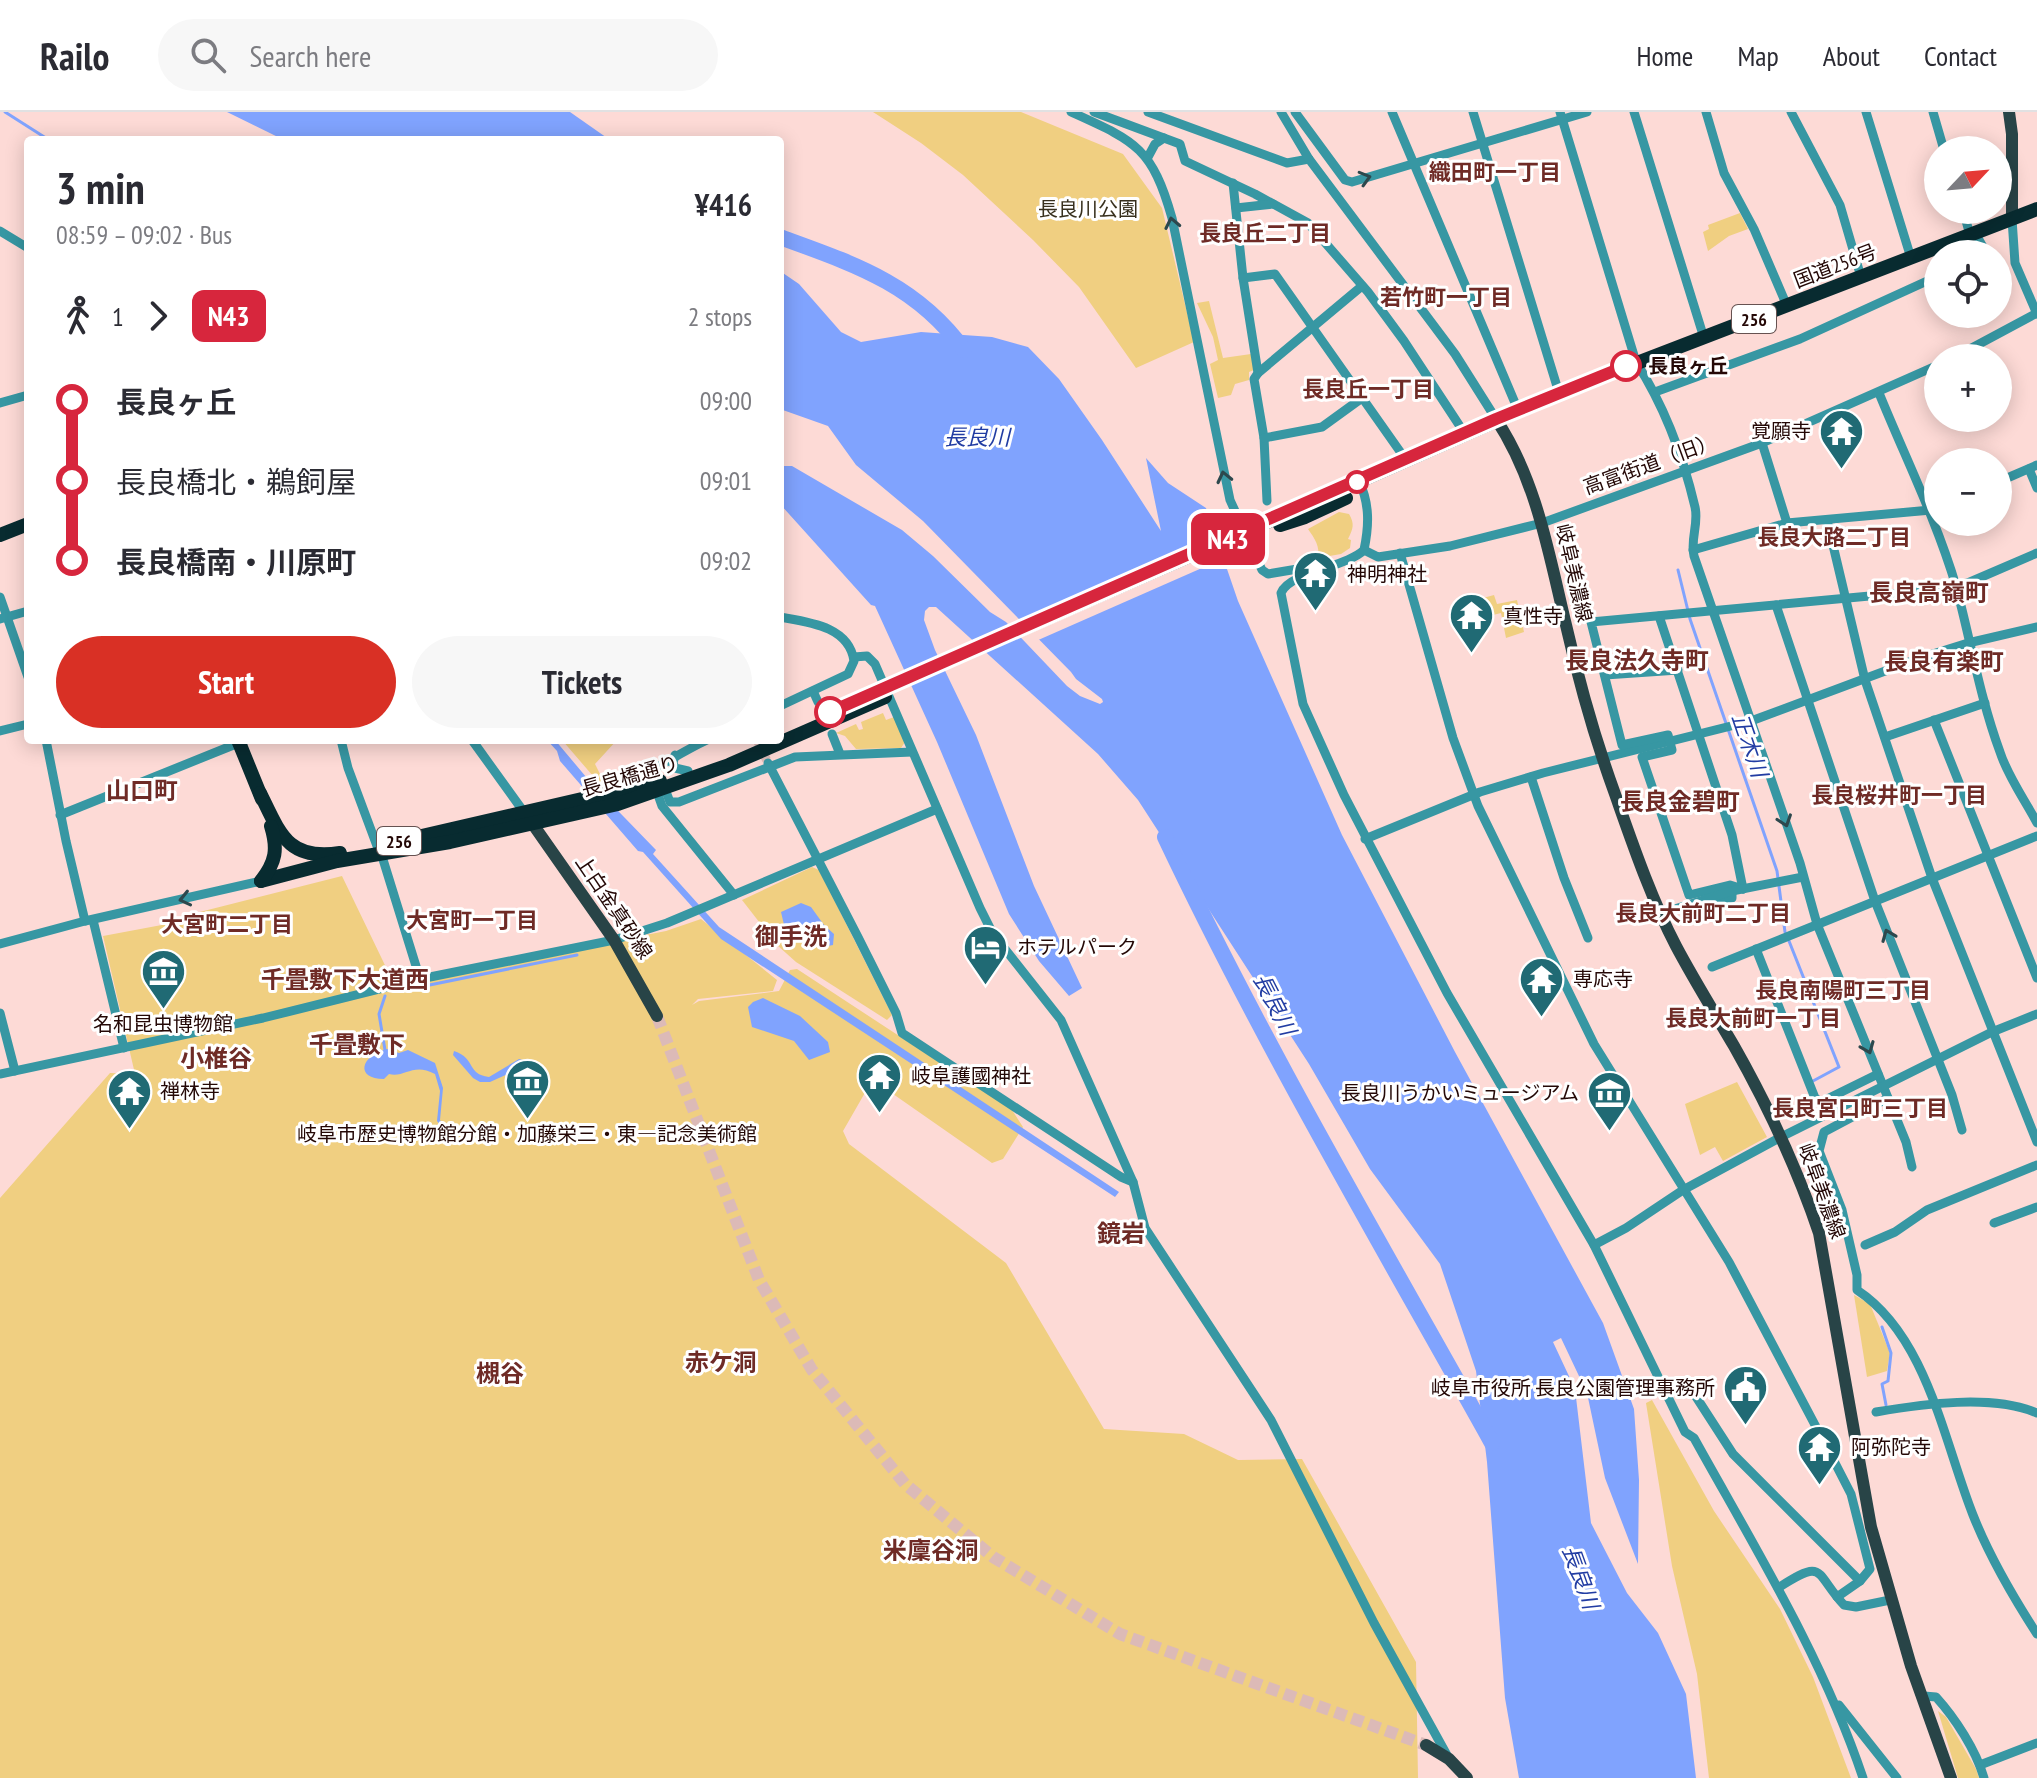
<!DOCTYPE html>
<meta charset="utf-8">
<style>
:root{--surface:#fff;--page:#f7f7f7;--text:#2b2b33;--muted:#7c7c81;--line:#e1e1e2;--accent:#d93025}
body{margin:0;font-family:"PT Sans Narrow","Noto Sans JP",sans-serif;background:var(--page);color:var(--text);height:100vh;display:flex;flex-direction:column;font-size:30px;white-space:nowrap}
*{box-sizing:border-box;margin:0}
p{font-size:26px;color:var(--muted)}
.icon{flex:none;width:44px;height:44px;fill:none;stroke:currentColor;stroke-width:2;stroke-linecap:round;stroke-linejoin:round}
.map{position:relative;flex:1;overflow:hidden}
.panel{position:absolute;left:24px;top:24px;width:760px;height:608px;display:flex;flex-direction:column;background:var(--surface);border-radius:8px;box-shadow:0 4px 20px #0003}
.panel>*{flex:none}
.badge{padding:0 16px;border-radius:12px;font-size:28px;line-height:52px}
.needle{width:52px;rotate:64deg}
.fabs{position:absolute;left:1924px;top:24px;display:grid;gap:16px}
.fabs a{display:grid;place-items:center;width:88px;height:88px;border-radius:50%;background:var(--surface);box-shadow:0 4px 20px #0003;font-size:40px}
.map>.badge{position:absolute;translate:-50% -50%;box-shadow:0 0 0 4px #fff}
.legs{display:flex;align-items:center;gap:12px;height:88px;padding:0 32px;font-size:26px}
.legs p{margin-inline-start:auto}
.headline{display:flex;align-items:center;justify-content:space-between;height:136px;padding:0 32px}
h1{font-size:44px;font-weight:700;line-height:60px}
.action{display:flex;gap:16px;margin-top:auto;padding:16px 32px}
.action a{flex:1;height:92px;border-radius:48px;background:var(--accent);color:#fff;font-size:32px;font-weight:700;line-height:92px;text-align:center}
.action a+a{background:var(--page);color:var(--text)}
ul{padding:0 32px;list-style:none}
li{display:flex;align-items:center;gap:28px;height:80px;font-size:30px}
li i{display:grid;place-items:center;width:12px;height:100%;margin:0 10px;background:currentColor}
li i::after{content:'';width:20px;height:20px;margin:-10px;border:6px solid;border-radius:50%;background:var(--surface)}
li p{margin-inline-start:auto}
li:first-child i{background:linear-gradient(#0000 50%,currentColor 0)}
li:last-child i{background:linear-gradient(currentColor 50%,#0000 0)}
header{display:flex;align-items:center;gap:48px;box-sizing:border-box;height:112px;padding:0 40px;background:var(--surface);border-bottom:2px solid var(--line)}
header strong{font-size:38px}
nav{display:flex;gap:44px;margin-inline-start:auto;font-size:28px}
.search{width:560px;height:72px;background:var(--page);display:flex;align-items:center;gap:20px;box-sizing:border-box;padding:0 28px;border-radius:44px;color:var(--muted);font-size:30px}
.map>svg:first-child{display:block}
.green{fill:#f0cf81}
.water{fill:#80a3fe}
.pier{fill:#fddad6}
.lines{fill:none;stroke-linecap:round;stroke-linejoin:round}
.stream{stroke:#80a3fe;stroke-width:3}
.river{stroke:#80a3fe;stroke-width:16}
.minor-tunnel{stroke:#dcbab7;stroke-width:9;stroke-dasharray:9 4.5;stroke-linecap:butt}
.major-tunnel{stroke:#dcbab7;stroke-width:12;stroke-dasharray:12 6;stroke-linecap:butt}
.minor{stroke:#3797a3;stroke-width:9}
.major{stroke:#284447;stroke-width:12}
.highway{stroke:#082b30;stroke-width:14}
.highway-bridge{stroke:#082b30;stroke-width:14}
.oneway{stroke:#2d484d}
.line-1-casing{stroke:#fff;stroke-width:18}
.line-1{stroke:#d7263d;stroke-width:12}
.stop-1-dot{fill:#fff;stroke:#d7263d;stroke-width:4}
.labels{text-anchor:middle;dominant-baseline:central;stroke-width:6;stroke-linejoin:round;paint-order:stroke}
.shield{fill:#fff;stroke:#665251;stroke-width:2}
.shield-label{font-size:18px;font-weight:bold;fill:#240806}
.park-label{font-size:20px;fill:#38301d;stroke:#fff}
.street-label{font-size:20px;fill:#240806;stroke:#fff}
.stop-label{font-size:20px;font-weight:bold;fill:#240806;stroke:#fff;text-anchor:start}
.poi-label{font-size:20px;fill:#240806;stroke:#fff;text-anchor:start}
.neighbourhood-label{font-size:22px;font-weight:bold;fill:#6f2b26;stroke:#fff}
.water-label{font-size:22px;font-style:italic;fill:#223da3;stroke:#fff}
.quarter-label{font-size:24px;font-weight:bold;fill:#6f2b26;stroke:#fff}
</style>
<header>
<strong>Railo</strong>
<div class="search"><svg class="icon" aria-label="search" viewBox="0 0 24 24"><circle cx="10" cy="10" r="6"/><path d="M15 15l6 6"/></svg>Search here</div>
<nav><a>Home</a><a>Map</a><a>About</a><a>Contact</a></nav>
</header>
<div class="map">
<svg width="2037" height="1666" viewBox="0 0 2037 1666">
<rect width="100%" height="100%" fill="#fddad6"/>
<g class="green">
<path d="M873 0H1021L1123 42 1162 96 1194 230 1136 256 1079 175 1033 128 963 63 921 31Z"/>
<path d="M1740 101 1748 117 1729 124 1708 139 1703 120 1709 117 1708 113Z"/>
<path d="M1209 189 1223 246 1251 242 1254 258 1249 260V268L1235 272 1231 283 1218 286 1210 252 1218 248 1213 225 1197 191Z"/>
<path d="M1339 400 1349 402C1355 412 1353 417 1348 427L1351 428 1350 436 1341 442 1318 446C1320 434 1315 427 1308 417Z"/>
<path d="M1494 483 1497 492 1517 488 1524 520 1506 526 1501 501 1481 506 1476 488Z"/>
<path d="M883 601 886 608 894 605 905 630 901 636 856 637 845 624 836 621 856 612 859 618 863 617 861 610Z"/>
<path d="M562 628H617L595 652 604 670 599 671Z"/>
<path d="M812 755 819 758 892 903 887 908 796 850 777 833 742 788Z"/>
<path d="M342 764 395 874 420 867 666 819 701 807 777 868 773 879 698 887 692 893 699 889 779 879 790 858 797 857 1012 998 1023 1015 1003 1047 992 1051 883 975 866 979 843 1019 849 1032 1006 1151 1104 1317 1184 1322 1238 1348 1302 1347 1416 1550 1418 1666H0V1086L110 961 135 962 103 824 183 809 184 804Z"/>
<path d="M1737 970 1767 1025 1723 1049 1715 1035 1700 1043 1685 992Z"/>
<path d="M1854 1183 1870 1192 1890 1241 1887 1259 1867 1265Z"/>
<path d="M1652 1288 1714 1399 1780 1497 1813 1565 1851 1666H1709L1697 1562 1672 1454 1646 1291Z"/>
<path d="M1938 1599 1946 1605 1976 1657 1979 1666H1958Z"/>
</g>
<g class="water">
<path d="M227 0H570L610 28H284Z"/>
<path d="M780 159 799 172 841 220 861 230 921 220 992 225 1028 235 1059 267 1102 328 1161 419 1146 346 1168 371 1206 396 1238 489 1342 723 1455 940 1603 1211 1634 1297 1639 1368 1638 1452 1605 1366 1587 1281 1561 1226 1553 1230 1575 1277 1591 1411 1627 1481 1658 1521 1686 1582 1696 1666H1519L1505 1586 1487 1350 1476 1259 1440 1152 1370 1057 1309 952 1138 688 1098 642 936 495H929L925 499 924 508 935 538 976 623 1034 774 1082 876 1069 884 1039 849 1009 802 937 630 875 494 871 493 780 392V354H792L902 418 933 444 990 500 1006 510 1067 574 1080 584 1100 592 1103 590 1102 587 1076 567 1071 560 923 409 856 353 828 314 780 297Z"/>
<path d="M547 628H555L592 672 656 738 653 742 719 815 1119 1080 1115 1085 721 827 643 740 638 739 560 649 557 639Z"/>
<path d="M801 791 811 795 824 813 834 822 833 833 818 836 811 831 805 821 793 824 785 817 781 800Z"/>
<path d="M763 886 800 904 828 930 830 940 809 948 794 929 752 915 748 895 753 890Z"/>
<path d="M387 937 399 941 408 938 435 951 443 976 440 1008 456 1031H453L437 1009 440 979 435 962C413 950 405 966 389 962L384 967C355 967 360 944 387 937Z"/>
<path d="M454 939C477 947 466 962 489 965L519 947 530 950 532 955 527 959 512 960 490 970H480L473 966 453 943Z"/>
</g>
<path class="pier" d="M1219 421 1227 445 1036 529 1017 509Z"/>
<g class="lines">
<g class="stream">
<path d="M5 0 49 28"/>
<path d="M1678 458 1690 507 1777 759 1785 820"/>
<path d="M1789 829 1839 955 1813 969"/>
<path d="M405 878 577 843"/>
<path d="M385 938 379 902 385 884"/>
<path d="M1882 1215 1891 1241 1888 1269 1882 1272 1886 1293"/>
</g>
<g class="river">
<path d="M780 125C854 152 916 172 964 238"/>
<path d="M1165 725C1263 932 1380 1130 1492 1331"/>
</g>
<path class="minor-tunnel" d="M757 628 768 651"/>
<path class="major-tunnel" d="M657 904 759 1168 812 1258 905 1372 993 1445 1120 1522 1426 1633"/>
<g class="minor">
<path d="M1071 0C1135 29 1152 35 1172 106L1230 388 1262 458 1268 462 1321 453"/>
<path d="M1094 0 1180 32 1185 49 1255 82 1308 111 1368 180 1404 229 1465 322"/>
<path d="M1148 0 1287 51 1309 47"/>
<path d="M1281 0 1309 47 1455 242 1496 307"/>
<path d="M1295 0 1345 68 1352 70 1587 0"/>
<path d="M1392 0 1518 298"/>
<path d="M1473 0 1559 281"/>
<path d="M1560 0 1636 250C1665 295 1683 344 1695 395 1699 412 1690 427 1694 444L1800 751 1817 812 1906 1030 1912 1055"/>
<path d="M1634 0 1704 226"/>
<path d="M1706 0 1724 61 1754 117 1787 194"/>
<path d="M1791 0 1840 93 1861 165"/>
<path d="M1866 0 1911 146"/>
<path d="M1933 0 1944 38"/>
<path d="M1148 45 1155 32 1164 26"/>
<path d="M1233 71 1243 166 1258 261 1254 267 1264 326 1267 389"/>
<path d="M1236 96 1273 92"/>
<path d="M1963 98 1970 123"/>
<path d="M2012 107 2015 151 2037 202"/>
<path d="M0 119 28 136"/>
<path d="M1975 121 1986 140 1982 142"/>
<path d="M1243 166 1275 162 1406 348"/>
<path d="M1953 246 2037 201"/>
<path d="M1258 261 1362 174"/>
<path d="M1655 280 1800 227 1938 164"/>
<path d="M1879 281C1905 345 1936 407 1956 474 1971 530 1980 586 2000 640 2008 665 2025 688 2037 711"/>
<path d="M0 291 28 283"/>
<path d="M1264 326 1322 315 1362 286"/>
<path d="M1762 331 1787 411"/>
<path d="M2029 357 2037 376"/>
<path d="M1359 369C1370 392 1369 414 1364 438 1347 455 1289 460 1281 481L1303 592 1344 683 1447 881 1594 1133 1685 1320 1694 1326C1755 1436 1823 1546 1863 1666"/>
<path d="M1998 370 2037 353"/>
<path d="M1827 408 1865 568 1932 766 2037 1030"/>
<path d="M1364 438 1378 445 1450 434 1542 411 1762 331 1938 253"/>
<path d="M1693 438 1787 411 1931 398 1938 396"/>
<path d="M1400 441 1453 626 1478 694 1594 932 1729 1150 1833 1347 1851 1382 1870 1457 1860 1469 1837 1485"/>
<path d="M0 485 28 565"/>
<path d="M1776 493 1875 789 1952 983 1962 1018"/>
<path d="M1659 504 1732 723 1743 777"/>
<path d="M780 505C808 510 849 514 854 549L848 562 780 594"/>
<path d="M0 507 28 499"/>
<path d="M854 545 867 544 875 552 980 796 993 822 1061 908 1133 1070 1145 1116 1271 1308 1374 1511 1448 1645"/>
<path d="M1605 563 1678 558"/>
<path d="M813 579 818 590"/>
<path d="M1934 608 2037 866"/>
<path d="M0 619 28 612"/>
<path d="M832 622 840 642"/>
<path d="M1885 625 1985 591"/>
<path d="M46 628 66 729 85 809"/>
<path d="M341 628 348 656 377 734"/>
<path d="M472 628 526 703"/>
<path d="M675 643 673 651 675 656 688 659"/>
<path d="M768 651 858 825 896 901 902 921 1121 1065 1133 1070"/>
<path d="M1531 665 1564 766 1588 826"/>
<path d="M627 673C654 658 679 641 707 628"/>
<path d="M665 677 670 690H679L795 645 912 640"/>
<path d="M657 680 662 694 734 783"/>
<path d="M60 703 246 628"/>
<path d="M1365 727 1480 680 1543 661 1751 609 1920 546 1968 531 2037 515"/>
<path d="M381 741 420 867"/>
<path d="M1743 777 1730 773 1689 783 1642 645 1672 638 1668 623 1622 633 1591 510 1956 476 2037 441"/>
<path d="M1700 795 1732 786V779"/>
<path d="M1662 801 1732 779 1803 765"/>
<path d="M93 808 124 936"/>
<path d="M0 832 85 809 261 769"/>
<path d="M1756 837 1815 986 1821 990 1878 962"/>
<path d="M1712 855 2037 724"/>
<path d="M0 901 15 959"/>
<path d="M0 962 263 906 420 867 614 828 667 811 937 697"/>
<path d="M1888 986 1824 1020 1819 1039 1842 1098 1857 1163V1178C1927 1224 1944 1330 1973 1403 1988 1441 2015 1488 2037 1522"/>
<path d="M1994 1111 2037 1095"/>
<path d="M1594 1133 1626 1116 1683 1078 1781 1025 1992 920 2037 902"/>
<path d="M1865 1133 1895 1120 1927 1098 2037 1053"/>
<path d="M1662 1272 1691 1277 1733 1342 1860 1469"/>
<path d="M1876 1300C1923 1292 1992 1282 2037 1301"/>
<path d="M1778 1476C1826 1445 1814 1461 1844 1493L1856 1495 1890 1488"/>
<path d="M1924 1584 1936 1585C1955 1606 1976 1638 1984 1666"/>
<path d="M1839 1593 1897 1666"/>
<path d="M1980 1653 2037 1631"/>
</g>
<g class="major">
<path d="M2009 0 2012 22V107"/>
<path d="M1496 307C1537 369 1549 443 1566 513 1579 570 1595 627 1615 682 1633 733 1651 786 1676 834 1694 868 1714 900 1734 934 1768 994 1797 1056 1819 1121L1871 1415 1911 1554 1951 1666"/>
<path d="M532 711 614 828 657 904"/>
<path d="M1426 1633 1449 1647 1467 1666"/>
</g>
<g class="highway">
<path d="M1280 413 1305 405 1346 386"/>
<path d="M1251 417 1559 281 2037 97"/>
<path d="M0 423 28 412"/>
<path d="M238 628 262 687"/>
<path d="M260 681C280 722 288 749 340 741"/>
<path d="M400 729 660 669"/>
<path d="M261 769 337 749 450 730 618 692 729 653 885 585"/>
<path d="M261 769C276 750 278 737 271 714"/>
</g>
<path class="highway-bridge" d="M882 578 1251 417"/>
</g>
<defs><path id="oneway-chevron" d="M-2-3.5L2.5 0L-2 3.5" fill="none" stroke-width="1.6" stroke-linecap="round" stroke-linejoin="round" transform="scale(2)"/></defs>
<g class="oneway">
<use href="#oneway-chevron" transform="translate(1365 66) rotate(-16)"/>
<use href="#oneway-chevron" transform="translate(1172 111) rotate(-102)"/>
<use href="#oneway-chevron" transform="translate(1224 365) rotate(-103)"/>
<use href="#oneway-chevron" transform="translate(1785 709) rotate(71)"/>
<use href="#oneway-chevron" transform="translate(185 787) rotate(167)"/>
<use href="#oneway-chevron" transform="translate(1888 823) rotate(-112)"/>
<use href="#oneway-chevron" transform="translate(1868 936) rotate(68)"/>
</g>
<g class="lines">
<defs>
<path id="line-1" d="M830 600 1496 307 1626 254"/>
</defs>
<use href="#line-1" class="line-1-casing"/>
<use href="#line-1" class="line-1"/>
</g>
<defs>
<symbol id="temple-pin" viewBox="-11 -11 22 30"><path d="M0 17L-7.5 6A9.5 9.5 0 1 1 7.5 6Z" fill="#206a74" stroke="#fff"/><path d="M0-6L5-2H3V0L6.5 2.5H4V6H1.5V3h-3V6H-4V2.5H-6.5L-3 0V-2H-5Z" fill="#fff"/></symbol>
<symbol id="hotel-pin" viewBox="-11 -11 22 30"><path d="M0 17L-7.5 6A9.5 9.5 0 1 1 7.5 6Z" fill="#206a74" stroke="#fff"/><path d="M-6-4.5h1.5V1H6V5H4.5V3h-9V5H-6ZM-4 0a1.8 1.8 0 1 1 3.6 0ZM.5 0V-2.5h3Q6-2.5 6 0Z" fill="#fff"/></symbol>
<symbol id="museum-pin" viewBox="-11 -11 22 30"><path d="M0 17L-7.5 6A9.5 9.5 0 1 1 7.5 6Z" fill="#206a74" stroke="#fff"/><path d="M0-6L6-3V-2H-6V-3ZM-5-1h2V3h-2ZM-1-1h2V3h-2ZM3-1h2V3H3ZM-6 4H6V6H-6Z" fill="#fff"/></symbol>
<symbol id="civic-pin" viewBox="-11 -11 22 30"><path d="M0 17L-7.5 6A9.5 9.5 0 1 1 7.5 6Z" fill="#206a74" stroke="#fff"/><path d="M-.6-6.5H3V-4.5H.6V-3L4-1V1h2V6H-6V1h2V-1L-.6-3ZM-1.2 2.5V6h2.4V2.5Z" fill="#fff"/></symbol>
</defs>
<g fill-rule="evenodd">
<use href="#temple-pin" x="1816" y="294" width="51" height="69"/>
<use href="#temple-pin" x="1290" y="436" width="51" height="69"/>
<use href="#temple-pin" x="1446" y="478" width="51" height="69"/>
<use href="#hotel-pin" x="960" y="810" width="51" height="69"/>
<use href="#museum-pin" x="138" y="834" width="51" height="69"/>
<use href="#temple-pin" x="1516" y="842" width="51" height="69"/>
<use href="#temple-pin" x="854" y="938" width="51" height="69"/>
<use href="#museum-pin" x="502" y="944" width="51" height="69"/>
<use href="#temple-pin" x="104" y="954" width="51" height="69"/>
<use href="#museum-pin" x="1584" y="956" width="51" height="69"/>
<use href="#civic-pin" x="1720" y="1250" width="51" height="69"/>
<use href="#temple-pin" x="1794" y="1310" width="51" height="69"/>
</g>
<g class="stop-1-dot">
<circle cx="1626" cy="254" r="14"/>
<circle cx="1357" cy="370" r="10"/>
<circle cx="830" cy="600" r="14"/>
</g>
<g class="labels">
<g class="shield">
<rect x="1732" y="193" width="44" height="28" rx="6"/>
<rect x="377" y="715" width="44" height="28" rx="6"/>
</g>
<g class="shield-label">
<text x="1754" y="207">256</text>
<text x="399" y="729">256</text>
</g>
<g class="park-label">
<text x="1088" y="97">長良川公園</text>
</g>
<g class="street-label">
<text transform="translate(1835 154) rotate(-21)">国道256号</text>
<text transform="translate(1650 352) rotate(-20)">高富街道（旧）</text>
<text transform="translate(1574 461) rotate(77)">岐阜美濃線</text>
<text transform="translate(630 664) rotate(-16)">長良橋通り</text>
<text transform="translate(614 795) rotate(56)">上白金真砂線</text>
<text transform="translate(1822 1079) rotate(70)">岐阜美濃線</text>
</g>
<g class="stop-label">
<text x="1648" y="254">長良ヶ丘</text>
</g>
<g class="poi-label">
<text x="1811" y="319" text-anchor="end">覚願寺</text>
<text x="1347" y="462">神明神社</text>
<text x="1503" y="504">真性寺</text>
<text x="1017" y="835">ホテルパーク</text>
<text x="1573" y="867">専応寺</text>
<text x="163" y="912" text-anchor="middle">名和昆虫博物館</text>
<text x="911" y="964">岐阜護國神社</text>
<text x="160" y="979">禅林寺</text>
<text x="1579" y="981" text-anchor="end">長良川うかいミュージアム</text>
<text x="527" y="1022" text-anchor="middle">岐阜市歴史博物館分館・加藤栄三・東―記念美術館</text>
<text x="1715" y="1276" text-anchor="end">岐阜市役所 長良公園管理事務所</text>
<text x="1851" y="1335">阿弥陀寺</text>
</g>
<g class="neighbourhood-label">
<text x="1495" y="60">織田町一丁目</text>
<text x="1265" y="121">長良丘二丁目</text>
<text x="1446" y="185">若竹町一丁目</text>
<text x="1368" y="277">長良丘一丁目</text>
<text x="1834" y="425">長良大路二丁目</text>
<text x="1899" y="683">長良桜井町一丁目</text>
<text x="1703" y="801">長良大前町二丁目</text>
<text x="472" y="808">大宮町一丁目</text>
<text x="227" y="812">大宮町二丁目</text>
<text x="1843" y="878">長良南陽町三丁目</text>
<text x="1753" y="906">長良大前町一丁目</text>
<text x="1860" y="996">長良宮口町三丁目</text>
</g>
<g class="water-label">
<text x="977" y="325">長良川</text>
<text transform="translate(1750 633) rotate(71)">正木川</text>
<text transform="translate(1275 892) rotate(63)">長良川</text>
<text transform="translate(1581 1465) rotate(70)">長良川</text>
</g>
<g class="quarter-label">
<text x="1929" y="480">長良高嶺町</text>
<text x="1637" y="548">長良法久寺町</text>
<text x="1944" y="549">長良有楽町</text>
<text x="142" y="678">山口町</text>
<text x="1680" y="689">長良金碧町</text>
<text x="791" y="824">御手洗</text>
<text x="345" y="867">千畳敷下大道西</text>
<text x="357" y="932">千畳敷下</text>
<text x="216" y="946">小椎谷</text>
<text x="1121" y="1121">鏡岩</text>
<text x="721" y="1250">赤ケ洞</text>
<text x="500" y="1261">槻谷</text>
<text x="931" y="1438">米廩谷洞</text>
</g>
</g>
</svg>
<div class="fabs">
<a><svg class="needle" viewBox="-14 -14 28 28"><path d="M0-13l5 13h-10z" fill="#e53935"/><path d="M0 13l5-13h-10z" fill="#7c7c81"/></svg></a>
<a><svg class="icon" aria-label="locate" viewBox="0 0 24 24"><circle cx="12" cy="12" r="6"/><path d="M12 2v4M12 18v4M2 12h4M18 12h4"/></svg></a>
<a>+</a>
<a>−</a>
</div>
<b class="badge" style="left:1228px;top:427px;background:#d7263d;color:#fff">N43</b>
<section class="panel">
<div class="headline"><div><h1>3 min</h1><p>08:59 – 09:02 · Bus</p></div><b>¥416</b></div>
<div class="legs"><svg class="icon" aria-label="walk" viewBox="0 0 24 24"><circle cx="13" cy="4" r="2"/><path d="M13 8l-2 6 4 7M11 14l-3 7M7 12l3-4h3l4 4"/></svg>1<svg class="icon" aria-label="forward" viewBox="0 0 24 24"><path d="M9 5l7 7-7 7"/></svg><b class="badge" style="background:#d7263d;color:#fff">N43</b><p>2 stops</p></div>
<ul>
<li><i style="color:#d7263d"></i><b>長良ヶ丘</b><p>09:00</p></li>
<li><i style="color:#d7263d"></i><span>長良橋北・鵜飼屋</span><p>09:01</p></li>
<li><i style="color:#d7263d"></i><b>長良橋南・川原町</b><p>09:02</p></li>
</ul>
<div class="action"><a>Start</a><a>Tickets</a></div>
</section>
</div>
